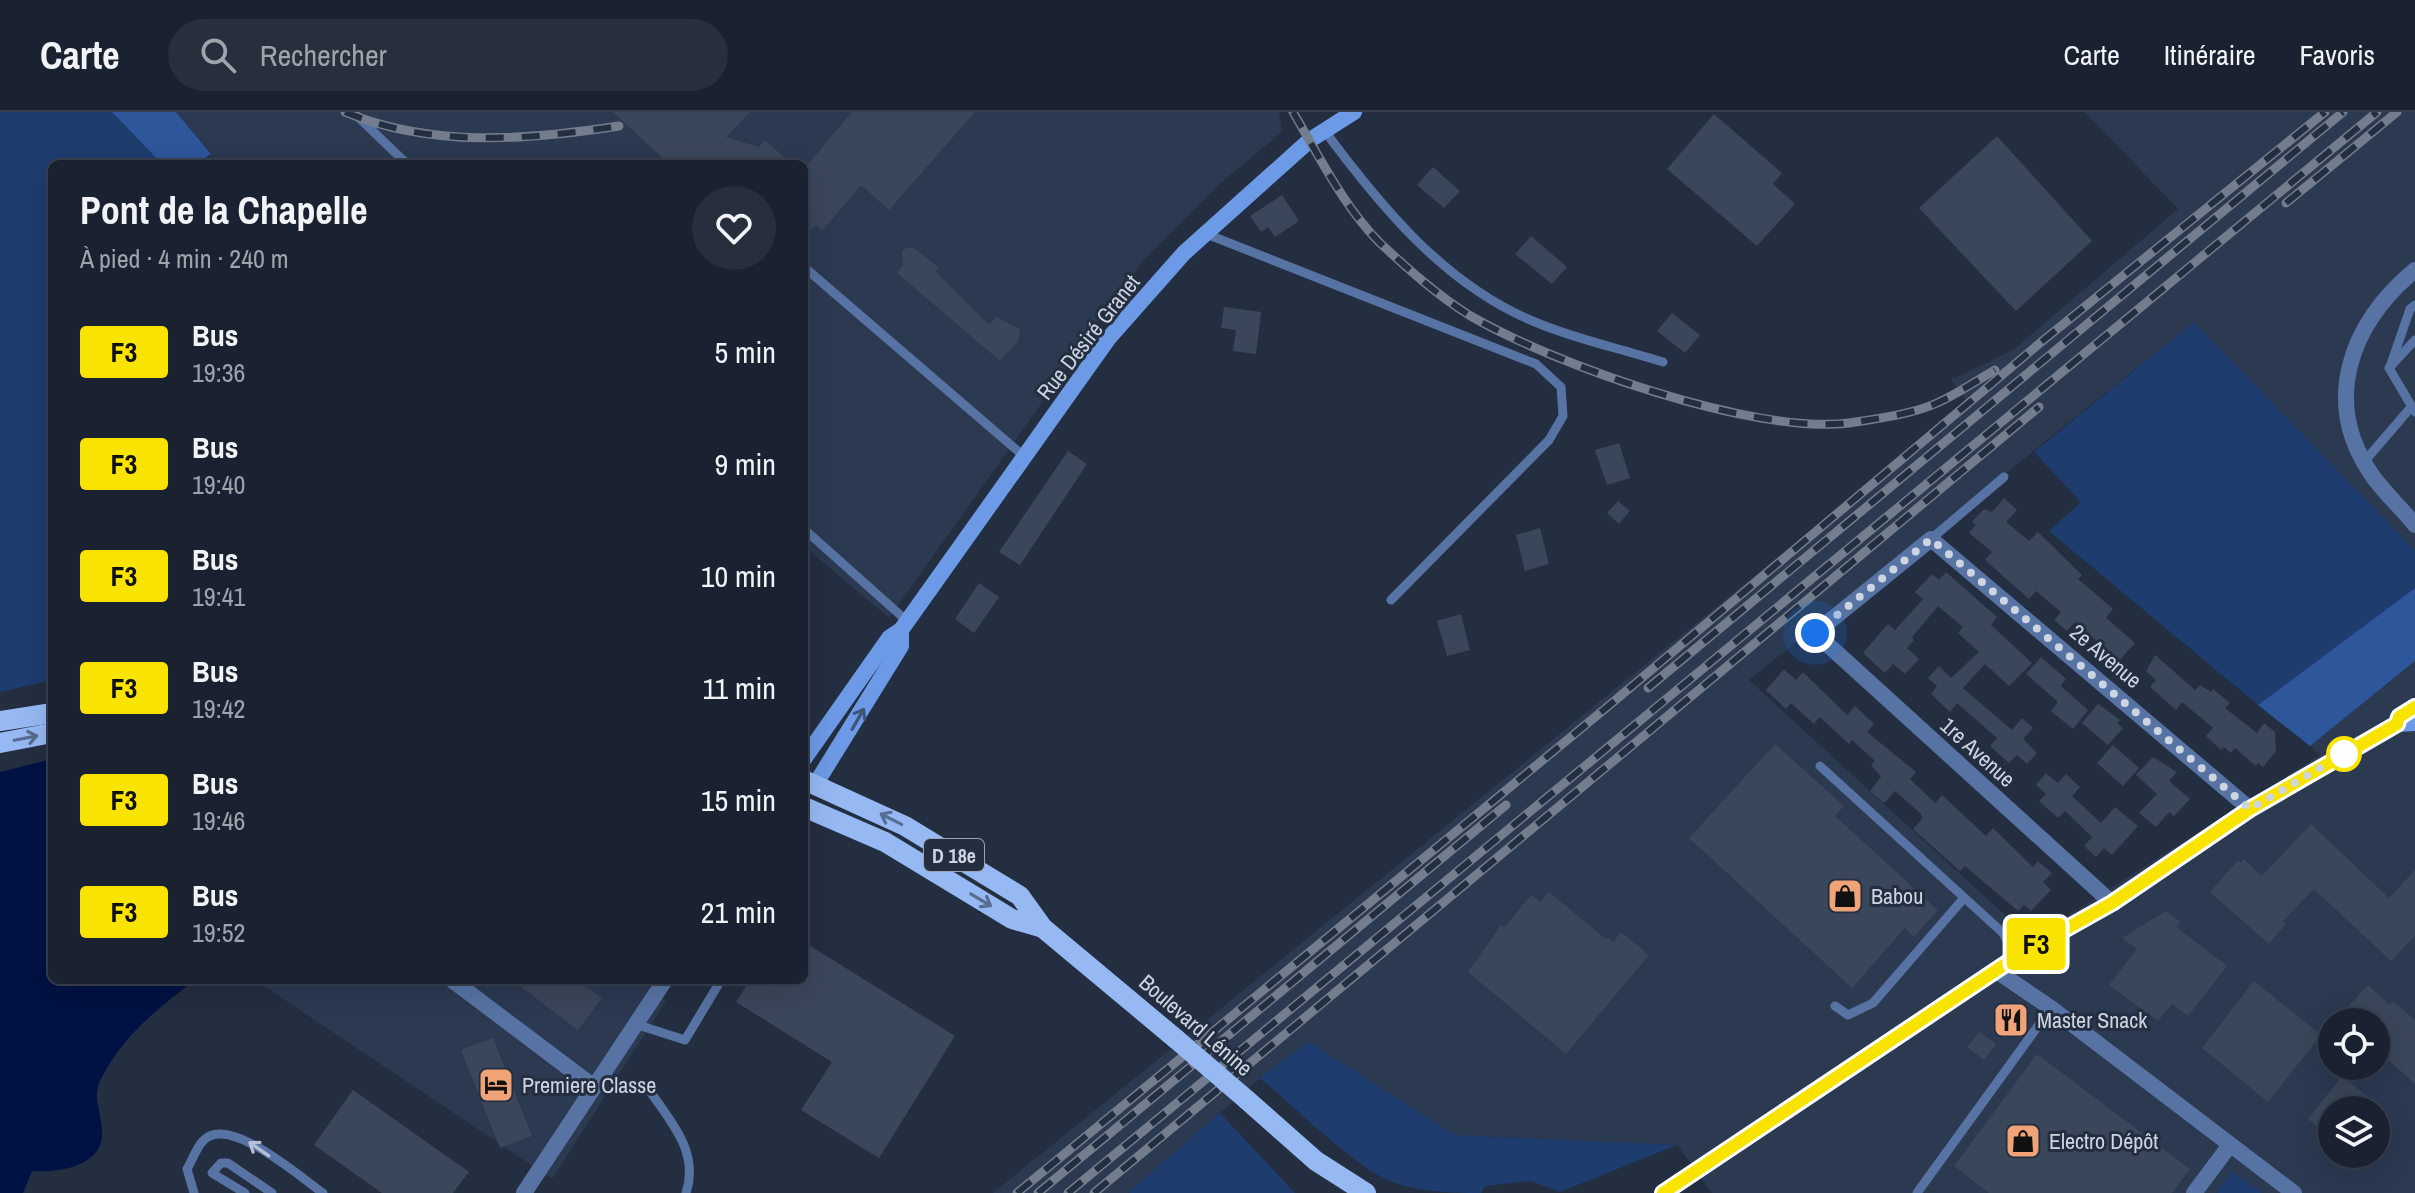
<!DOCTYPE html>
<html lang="fr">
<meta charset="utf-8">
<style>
:root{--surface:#1a2231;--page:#272f3d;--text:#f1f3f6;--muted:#9fa4ab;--line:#383f4d}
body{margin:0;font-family:"Archivo Narrow",sans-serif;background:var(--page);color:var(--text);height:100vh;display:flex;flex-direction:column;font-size:30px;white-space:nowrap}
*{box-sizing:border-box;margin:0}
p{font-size:26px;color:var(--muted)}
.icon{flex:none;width:44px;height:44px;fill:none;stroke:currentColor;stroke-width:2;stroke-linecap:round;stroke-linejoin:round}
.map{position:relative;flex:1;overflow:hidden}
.panel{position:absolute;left:48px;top:48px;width:760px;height:824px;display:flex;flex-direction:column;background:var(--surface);border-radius:12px;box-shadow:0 8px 32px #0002,0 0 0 2px var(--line)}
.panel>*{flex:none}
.badge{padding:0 16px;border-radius:6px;font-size:28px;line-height:52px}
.tools{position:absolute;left:2318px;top:896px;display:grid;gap:16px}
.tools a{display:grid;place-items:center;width:72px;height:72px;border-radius:50%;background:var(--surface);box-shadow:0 8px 32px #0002,0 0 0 2px var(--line);font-size:40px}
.you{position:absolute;width:40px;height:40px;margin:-20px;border:6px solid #fff;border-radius:50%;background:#1a73e8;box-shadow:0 0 0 12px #1a73e833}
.map>.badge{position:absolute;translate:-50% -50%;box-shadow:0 0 0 4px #fff}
.round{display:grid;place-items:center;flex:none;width:84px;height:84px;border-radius:42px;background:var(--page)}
.overview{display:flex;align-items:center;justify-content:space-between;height:136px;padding:0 32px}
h1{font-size:38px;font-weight:800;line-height:60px}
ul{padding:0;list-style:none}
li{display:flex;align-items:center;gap:24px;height:112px;padding:0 32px}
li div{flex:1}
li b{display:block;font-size:30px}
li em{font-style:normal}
li .badge{min-width:88px;font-weight:700;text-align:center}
header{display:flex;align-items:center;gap:48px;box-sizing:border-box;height:112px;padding:0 40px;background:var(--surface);border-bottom:2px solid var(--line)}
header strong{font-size:38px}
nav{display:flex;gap:44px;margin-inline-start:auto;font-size:28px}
.search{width:560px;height:72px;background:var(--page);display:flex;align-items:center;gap:20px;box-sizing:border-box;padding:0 28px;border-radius:44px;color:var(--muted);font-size:30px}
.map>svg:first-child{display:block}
.built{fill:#2b3951;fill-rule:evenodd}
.green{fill:#1e3c6e}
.forest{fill:#2e569a}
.water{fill:#001243}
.building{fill:#3a465a}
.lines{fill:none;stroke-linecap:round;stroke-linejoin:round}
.lane{stroke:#5773a3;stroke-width:9}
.street{stroke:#5773a3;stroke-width:16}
.secondary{stroke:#6d9ae6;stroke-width:16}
.primary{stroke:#96b9f3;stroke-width:20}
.rail-casing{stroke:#747d8d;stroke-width:9}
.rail{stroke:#232e41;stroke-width:6;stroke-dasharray:18;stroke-linecap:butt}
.primary-bridge{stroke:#96b9f3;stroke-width:20}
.oneway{stroke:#3d547b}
.oneway2{stroke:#576d91}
.oneway3{stroke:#b6c1d5}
.line-casing{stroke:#fff;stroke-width:18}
.line{stroke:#f8e400;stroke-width:12}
.walk{stroke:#ced5e1;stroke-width:8;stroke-dasharray:0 14.4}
.stop-dot{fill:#fff;stroke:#f8e400;stroke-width:4}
.labels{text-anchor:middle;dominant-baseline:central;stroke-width:6;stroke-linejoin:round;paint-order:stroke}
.shield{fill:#232e41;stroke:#9ba3b1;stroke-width:2}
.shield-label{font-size:20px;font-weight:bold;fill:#ced5e1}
.street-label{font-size:22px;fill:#ced5e1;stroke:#232e41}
.poi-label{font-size:22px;fill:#ced5e1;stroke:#232e41;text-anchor:start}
</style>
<header>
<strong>Carte</strong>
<div class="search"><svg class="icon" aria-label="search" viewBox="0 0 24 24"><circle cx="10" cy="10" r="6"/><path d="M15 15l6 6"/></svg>Rechercher</div>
<nav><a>Carte</a><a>Itinéraire</a><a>Favoris</a></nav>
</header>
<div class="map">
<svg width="2415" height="1081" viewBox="0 0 2415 1081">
<rect width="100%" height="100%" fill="#232e41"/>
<g class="built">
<path d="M176 0H1279L1282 20 1217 74 1142 150 889 506 804 434V52H205L211 42Z"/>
<path d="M2085 0H2415V438L2194 210 1749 568 2031 827 2320 643 2310 634 2415 549V1081H2262L2232 1059 2216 1081H1712L1677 1033 1455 1023 1309 930 1256 970 1128 1081H993L1968 291 1951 268 2013 238 2178 97ZM2332 910H2376V954H2332ZM2332 998H2376V1042H2332Z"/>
<path d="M255 868H640L666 889 552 1067Z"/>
</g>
<g class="green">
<path d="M0 0H112L162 52H52V568L0 580Z"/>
<path d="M2194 210 2415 438V476L2258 593 2049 419 2081 390 2034 340Z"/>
<path d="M1309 930 1455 1023 1677 1033 1560 1080 1531 1069 1485 1074 1481 1081C1451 1081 1416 1080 1388 1068 1352 1053 1293 993 1260 966Z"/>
<path d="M1220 1001 1295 1081H1128Z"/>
<path d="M2232 1059 2262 1081H2216Z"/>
</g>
<g class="forest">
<path d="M112 0H176L211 42 196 52H162Z"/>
<path d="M2415 476V549L2310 634 2258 593Z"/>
</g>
<path class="water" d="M52 647V868H195C158 896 124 923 102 965 91 984 101 997 102 1018 105 1055 58 1061 32 1059L23 1081H0V660Z"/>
<g class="building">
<path d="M613 0H750L726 25 759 35 765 28 792 52H669Z"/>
<path d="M852 0H975L889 98 861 73 822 119 816 113 812 117 804 111V57Z"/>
<path d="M1714 2 1782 61 1773 72 1795 92 1757 134 1667 57Z"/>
<path d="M1997 24 2092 129 2016 199 1919 96Z"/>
<path d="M1433 55 1460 79 1444 96 1417 73Z"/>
<path d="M1282 83 1299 109 1275 125 1268 115 1261 120 1250 104Z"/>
<path d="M1531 124 1567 155 1552 172 1515 142Z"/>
<path d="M908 135 915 137 939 156 936 160 989 213 996 205 1020 217 1018 229 1000 249 897 161 903 153 902 139Z"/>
<path d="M1224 195 1261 200 1256 242 1233 239 1236 218 1221 216Z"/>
<path d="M1672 201 1700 223 1685 241 1657 219Z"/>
<path d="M1619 331 1630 366 1607 373 1595 338Z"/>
<path d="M1068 339 1087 352 1020 453 999 440Z"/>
<path d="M2004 386 2017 398 2006 410 2029 429 2038 420 2082 463 2078 467 2113 497 2106 506 2135 531 2119 549 2075 510 2067 519 2054 508 2061 500 2049 490 2036 479 2029 487 1985 448 1992 440 1969 421 1976 413 1972 410 1984 397 1992 400Z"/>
<path d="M1618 389 1630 399 1619 412 1607 401Z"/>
<path d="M1540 416 1549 452 1525 459 1516 423Z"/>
<path d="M1946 460 1997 505 1991 513 2032 551 2009 574 1985 552 1963 576 2012 618 2022 606 2033 616 2023 627 2037 641 2027 652 2017 643 2009 651 1990 634 1997 626 1957 591 1950 600 1931 582 1937 574 1928 566 1939 554 1951 566 1979 540 1958 521 1963 515 1938 494 1912 525 1914 528 1907 536 1919 547 1905 562 1893 552 1885 561 1863 541 1888 512 1895 518 1923 487 1915 480 1932 462 1939 468Z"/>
<path d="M979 471 999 485 974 521 955 507Z"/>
<path d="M1461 502 1470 538 1447 544 1437 509Z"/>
<path d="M2155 543 2195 578 2200 573 2211 580 2213 577 2230 591 2225 596 2257 621 2264 611 2275 620 2276 639 2263 655 2258 651 2256 654 2235 636 2231 641 2224 635 2221 638 2206 624 2213 616 2182 590 2176 598 2150 575 2156 568 2146 559Z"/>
<path d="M2041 545 2066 567 2061 574 2088 598 2073 617 2051 599 2058 590 2026 562Z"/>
<path d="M1784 557 1796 568 1803 560 1847 603 1855 594 1874 612 1867 620 1916 660 1910 667 1935 691 1942 683 1986 724 1993 716 2033 755 2038 749 2052 761 2043 770 2051 778 2031 799 2024 793 2018 799 1965 754 1960 759 1913 717 1923 706 1920 701 1895 679 1884 691 1870 679 1881 665 1871 653 1875 649 1852 628 1849 632 1820 605 1814 612 1791 591 1786 597 1766 578Z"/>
<path d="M2098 592 2120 608 2117 611 2123 616 2108 633 2082 611Z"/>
<path d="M1775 632 1844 694 1835 704 1938 798 1914 825 1905 816 1852 876 1689 726Z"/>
<path d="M2113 633 2139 656 2123 674 2097 651Z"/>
<path d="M2153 645 2177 660 2169 669 2190 687 2174 704 2169 700 2156 715 2139 701 2157 682 2136 663Z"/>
<path d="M2046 661 2058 671 2066 662 2080 675 2072 684 2101 711 2115 695 2138 714 2112 743 2104 736 2096 745 2084 734 2092 725 2065 699 2058 706 2039 689 2046 682 2036 673Z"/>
<path d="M2311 712 2389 786 2415 758V824L2391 849 2314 777 2283 809 2286 812 2269 832 2210 780 2238 748 2241 751 2244 747 2262 764Z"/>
<path d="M1549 780 1606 827 1608 825 1613 830 1621 820 1649 843 1566 942 1468 860 1501 813 1504 816 1531 783 1540 790Z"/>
<path d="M2166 799 2180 810 2176 815 2227 854 2188 904 2172 892 2158 909 2109 873 2137 837 2122 826Z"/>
<path d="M804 830 955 924 879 1046 801 998 832 950 736 890 750 868H804Z"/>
<path d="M512 868H578L602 886 578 918Z"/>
<path d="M2254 869 2321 923 2268 990 2202 936Z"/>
<path d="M2368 873 2390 893 2393 889 2415 908V972L2376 937V910H2334Z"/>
<path d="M1979 920 1996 932 1984 948 1967 935Z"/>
<path d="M493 926 532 1024 500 1036 461 938Z"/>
<path d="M2037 942 2190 1057 2172 1081H1989L1954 1054Z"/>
<path d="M2342 964 2384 998H2332V1026L2308 1007Z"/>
<path d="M353 978 469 1060 453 1081H382L314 1033Z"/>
</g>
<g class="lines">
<g class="lane">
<path d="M353 0 407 52"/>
<path d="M1324 18C1381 95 1447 176 1540 212 1579 228 1622 237 1663 250"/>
<path d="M1204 121 1536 252 1561 275 1563 304 1549 328 1391 488"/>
<path d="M804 155 1026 346"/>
<path d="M2415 228 2389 256 2415 300"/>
<path d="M2391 252 2410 197 2415 193"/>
<path d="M2364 350 2412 294"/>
<path d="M804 417 907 509"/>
<path d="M1931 427 2004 365"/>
<path d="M1820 654 2003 821 2016 845"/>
<path d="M1835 894 1848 903 1873 891 1964 786"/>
<path d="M635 912 685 928 721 868"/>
<path d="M647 975C669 1008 700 1039 686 1081"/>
<path d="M194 1081 187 1057C192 1049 196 1036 203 1029 228 1001 300 1065 323 1081"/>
<path d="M245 1081 212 1061 221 1051H228L272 1081"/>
<path d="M1917 1081 2051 896"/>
</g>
<g class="street">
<path d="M2415 158C2350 212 2320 291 2374 366 2386 382 2402 397 2415 413"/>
<path d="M2112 791 1815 521 1931 427 2250 697"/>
<path d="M1995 858 2051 896 2294 1081"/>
<path d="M452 868 594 975"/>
<path d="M524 1081 665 868"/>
<path d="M2194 1081 2230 1033"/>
</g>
<g class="secondary">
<path d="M2397 612 2415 611"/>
<path d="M804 647 889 526 901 518 1108 227 1184 141 1310 28 1354 0"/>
<path d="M815 673 901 534V518"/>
<path d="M1663 1081 2016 845 2112 791 2250 697 2397 612 2399 605 2415 595"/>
</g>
<g class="primary">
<path d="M0 609 52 601"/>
<path d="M0 631 52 621"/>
<path d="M804 668 905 714 1020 784 1043 816 1176 927"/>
<path d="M804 695 885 730 1012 807 1043 816"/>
<path d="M1247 988 1316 1049 1366 1081"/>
</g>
<defs>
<g id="rail">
<path d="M345 0C431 36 528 28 619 14"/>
<path d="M1293 0C1319 44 1344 95 1380 131 1408 157 1437 183 1469 203 1552 252 1754 323 1849 311 1876 307 1913 302 1937 291 1957 282 1976 269 1995 258"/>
<path d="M2286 91 2397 0"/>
<path d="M1648 576 2343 0"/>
<path d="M1017 1081 1606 596 2040 231 2325 0"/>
<path d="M1038 1081 1506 693"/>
<path d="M1068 1081 2377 0"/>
<path d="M1094 1081 2039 295"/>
</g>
</defs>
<use href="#rail" class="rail-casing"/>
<use href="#rail" class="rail"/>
<path class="primary-bridge" d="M1176 927 1247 988"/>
</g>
<defs><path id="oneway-shaft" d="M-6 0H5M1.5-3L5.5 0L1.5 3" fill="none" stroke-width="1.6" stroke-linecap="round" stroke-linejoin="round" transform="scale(2)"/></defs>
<use class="oneway" href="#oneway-shaft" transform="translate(858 607) rotate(-60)"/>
<g class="oneway2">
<use href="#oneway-shaft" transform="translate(26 626) rotate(-11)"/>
<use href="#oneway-shaft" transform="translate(891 707) rotate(-153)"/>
<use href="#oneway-shaft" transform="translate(981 788) rotate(31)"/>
</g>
<use class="oneway3" href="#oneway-shaft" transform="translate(259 1037) rotate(-145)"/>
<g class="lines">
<defs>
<path id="line" d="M1663 1081 2016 845 2112 791 2250 697 2397 612 2399 605 2415 595"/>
</defs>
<use href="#line" class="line-casing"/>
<use href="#line" class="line"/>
<path class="walk" d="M1815 521 1931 427 2250 697 2344 642"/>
</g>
<defs>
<symbol id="shop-square" viewBox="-11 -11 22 22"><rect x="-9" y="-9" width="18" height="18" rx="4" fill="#efa377" stroke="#232e41"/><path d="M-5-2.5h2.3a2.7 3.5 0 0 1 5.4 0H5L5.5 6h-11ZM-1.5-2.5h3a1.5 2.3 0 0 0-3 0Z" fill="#111"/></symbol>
<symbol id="restaurant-square" viewBox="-11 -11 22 22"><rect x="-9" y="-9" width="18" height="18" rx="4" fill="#efa377" stroke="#232e41"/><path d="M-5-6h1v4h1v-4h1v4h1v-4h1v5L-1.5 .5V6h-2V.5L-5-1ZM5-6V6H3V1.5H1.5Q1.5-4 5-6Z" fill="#111"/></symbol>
<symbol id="hotel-square" viewBox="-11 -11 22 22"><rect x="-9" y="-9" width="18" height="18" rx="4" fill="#efa377" stroke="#232e41"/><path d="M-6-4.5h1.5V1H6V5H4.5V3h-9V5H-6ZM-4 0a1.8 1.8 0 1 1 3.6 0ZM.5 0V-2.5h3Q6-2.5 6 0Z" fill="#111"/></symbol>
</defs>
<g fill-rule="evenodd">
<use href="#shop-square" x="1825" y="764" width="40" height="40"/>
<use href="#restaurant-square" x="1991" y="888" width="40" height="40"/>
<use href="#hotel-square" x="476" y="953" width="40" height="40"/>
<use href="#shop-square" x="2003" y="1009" width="40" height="40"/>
</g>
<circle class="stop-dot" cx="2344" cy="642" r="16"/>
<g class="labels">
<rect class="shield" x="924" y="727" width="60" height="32" rx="6"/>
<g class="shield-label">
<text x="954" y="743">D 18e</text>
</g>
<g class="street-label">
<text transform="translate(1088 225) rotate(-52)">Rue Désiré Granet</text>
<text transform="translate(2106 544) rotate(40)">2e Avenue</text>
<text transform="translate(1978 640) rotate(42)">1re Avenue</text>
<text transform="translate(1196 913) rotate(41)">Boulevard Lénine</text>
</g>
<g class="poi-label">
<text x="1871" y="784">Babou</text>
<text x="2037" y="908">Master Snack</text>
<text x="522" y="973">Premiere Classe</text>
<text x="2049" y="1029">Electro Dépôt</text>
</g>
</g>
</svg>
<div class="tools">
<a><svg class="icon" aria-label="locate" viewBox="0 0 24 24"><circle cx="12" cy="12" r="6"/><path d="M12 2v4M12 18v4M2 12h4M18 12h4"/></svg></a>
<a><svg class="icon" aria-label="layers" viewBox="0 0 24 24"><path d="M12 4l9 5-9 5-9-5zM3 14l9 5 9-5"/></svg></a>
</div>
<div class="you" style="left:1815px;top:521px"></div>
<b class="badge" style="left:2036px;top:832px;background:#f8e400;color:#111">F3</b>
<section class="panel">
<div class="overview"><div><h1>Pont de la Chapelle</h1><p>À pied · 4 min · 240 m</p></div><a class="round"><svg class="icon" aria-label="heart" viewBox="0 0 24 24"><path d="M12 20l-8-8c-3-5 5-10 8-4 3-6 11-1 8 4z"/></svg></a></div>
<ul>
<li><span class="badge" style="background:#f8e400;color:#111">F3</span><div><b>Bus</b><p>19:36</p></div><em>5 min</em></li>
<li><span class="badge" style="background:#f8e400;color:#111">F3</span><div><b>Bus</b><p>19:40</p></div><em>9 min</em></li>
<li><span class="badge" style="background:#f8e400;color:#111">F3</span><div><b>Bus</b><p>19:41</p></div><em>10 min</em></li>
<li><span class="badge" style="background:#f8e400;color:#111">F3</span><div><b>Bus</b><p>19:42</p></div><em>11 min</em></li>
<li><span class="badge" style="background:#f8e400;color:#111">F3</span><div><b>Bus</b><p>19:46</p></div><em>15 min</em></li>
<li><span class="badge" style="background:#f8e400;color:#111">F3</span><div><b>Bus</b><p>19:52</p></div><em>21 min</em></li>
</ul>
</section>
</div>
